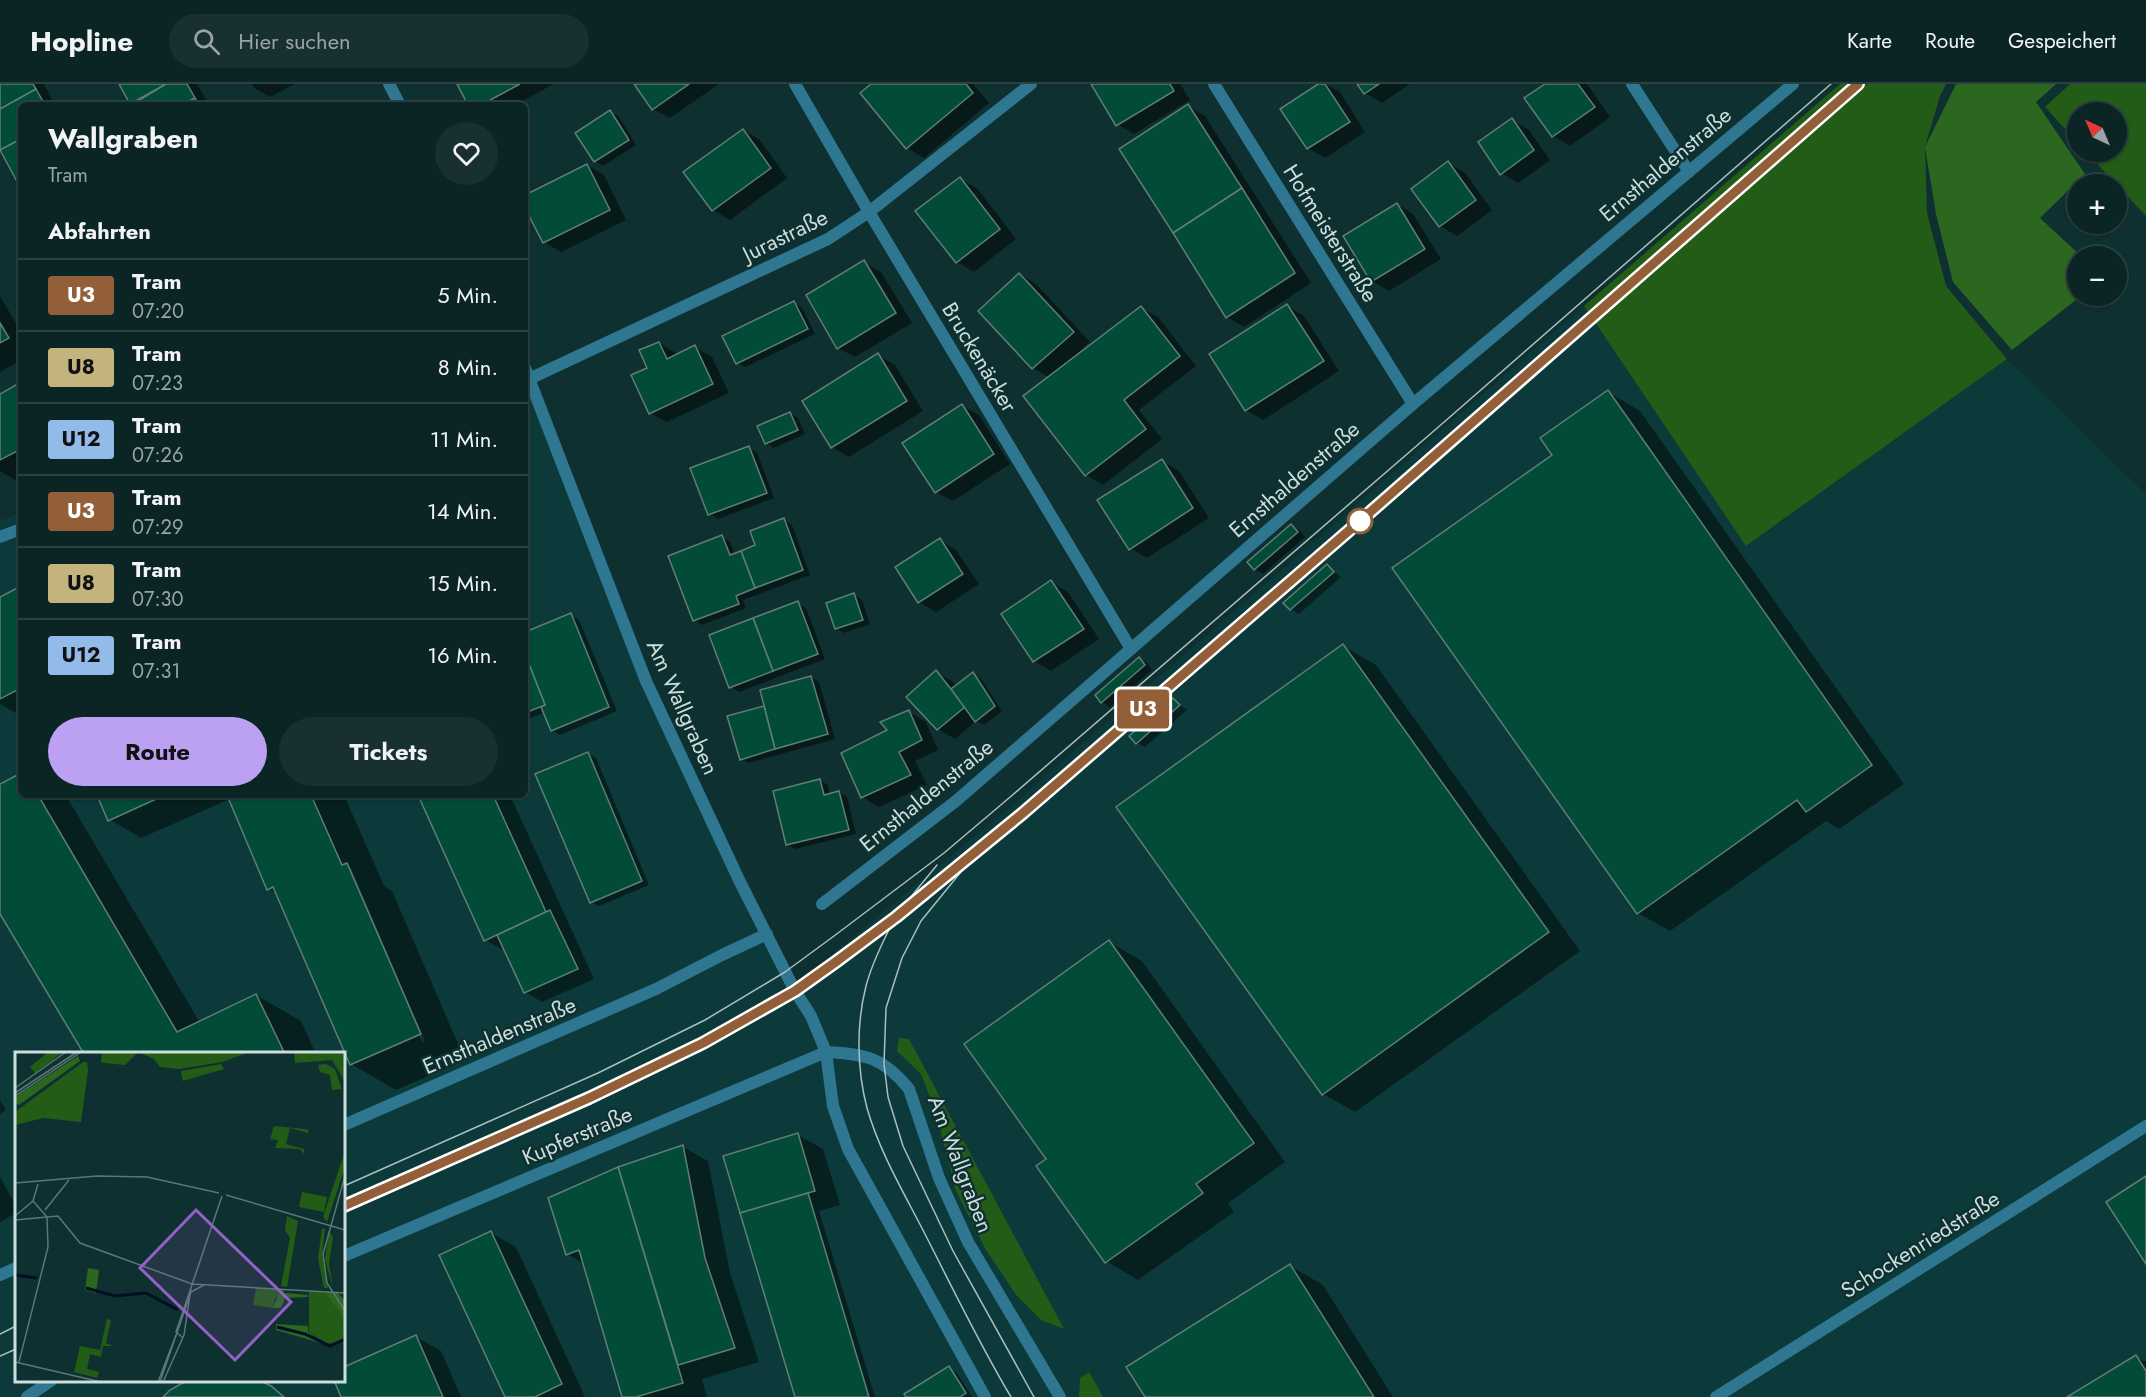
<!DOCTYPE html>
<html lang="de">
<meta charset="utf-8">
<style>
:root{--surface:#0b2424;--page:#193031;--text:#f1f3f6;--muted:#9aa4a6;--line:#2b4141;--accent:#bca0f2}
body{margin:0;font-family:Jost,sans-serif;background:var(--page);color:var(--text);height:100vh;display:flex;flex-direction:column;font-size:22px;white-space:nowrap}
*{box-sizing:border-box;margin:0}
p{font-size:20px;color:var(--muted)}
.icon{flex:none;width:33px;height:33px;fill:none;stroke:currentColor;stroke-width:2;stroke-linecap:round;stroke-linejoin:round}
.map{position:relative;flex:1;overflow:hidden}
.side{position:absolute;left:18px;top:18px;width:510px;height:696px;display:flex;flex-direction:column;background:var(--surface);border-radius:9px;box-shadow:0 2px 4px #0004,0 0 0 2px var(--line)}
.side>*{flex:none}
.badge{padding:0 12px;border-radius:4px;font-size:21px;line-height:39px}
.needle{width:39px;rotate:316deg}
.controls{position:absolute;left:2067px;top:18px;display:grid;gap:12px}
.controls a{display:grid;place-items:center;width:60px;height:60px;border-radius:50%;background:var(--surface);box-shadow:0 2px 4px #0004,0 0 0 2px var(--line);font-size:30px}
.map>.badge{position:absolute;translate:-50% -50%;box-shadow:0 0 0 3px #fff}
h2{padding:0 30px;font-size:22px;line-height:54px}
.round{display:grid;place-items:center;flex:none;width:63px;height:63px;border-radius:32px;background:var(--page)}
.overview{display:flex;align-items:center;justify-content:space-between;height:102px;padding:0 30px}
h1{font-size:28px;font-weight:700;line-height:45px}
.cta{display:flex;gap:12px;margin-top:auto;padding:12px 30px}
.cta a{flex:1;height:69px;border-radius:36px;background:var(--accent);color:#111;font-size:24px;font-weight:700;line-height:69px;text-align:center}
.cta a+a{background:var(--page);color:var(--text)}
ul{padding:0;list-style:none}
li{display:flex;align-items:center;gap:18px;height:72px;padding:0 30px;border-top:2px solid var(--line)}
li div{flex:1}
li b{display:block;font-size:22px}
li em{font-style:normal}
li .badge{min-width:66px;font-weight:700;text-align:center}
header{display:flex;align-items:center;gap:36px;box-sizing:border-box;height:84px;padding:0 30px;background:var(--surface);border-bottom:2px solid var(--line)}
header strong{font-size:28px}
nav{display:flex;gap:33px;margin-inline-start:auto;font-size:21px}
.search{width:420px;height:54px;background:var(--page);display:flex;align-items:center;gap:15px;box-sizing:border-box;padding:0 21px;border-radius:33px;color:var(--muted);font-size:22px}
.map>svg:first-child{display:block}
.built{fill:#0c3a3b;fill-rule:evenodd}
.green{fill:#235c17}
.forest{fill:#2c6720}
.shadow{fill:#0007;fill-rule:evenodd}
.building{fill:#024b38;stroke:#617e72;stroke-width:1.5}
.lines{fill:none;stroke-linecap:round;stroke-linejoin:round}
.minor{stroke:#2f7791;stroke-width:12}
.tertiary{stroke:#2f7791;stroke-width:12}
.tram{stroke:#aabfbf;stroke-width:1.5}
.line-casing{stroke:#fff;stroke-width:14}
.line{stroke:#935f39;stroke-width:9}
.stop-dot{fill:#fff;stroke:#935f39;stroke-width:3}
.labels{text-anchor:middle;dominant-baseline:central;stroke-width:5;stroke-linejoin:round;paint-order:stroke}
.street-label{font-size:22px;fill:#ccdede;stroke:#0f3030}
.inset-river{fill:none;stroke:#011025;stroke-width:3}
.inset-road{fill:none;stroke:#5b7676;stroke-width:1.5}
.view{fill:#9361c8;fill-opacity:0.15;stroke:#9361c8;stroke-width:3}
.inset-edge{fill:none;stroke:#ccdede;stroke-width:3}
</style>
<header>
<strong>Hopline</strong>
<div class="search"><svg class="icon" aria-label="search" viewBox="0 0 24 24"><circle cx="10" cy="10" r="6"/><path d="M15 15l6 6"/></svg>Hier suchen</div>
<nav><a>Karte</a><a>Route</a><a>Gespeichert</a></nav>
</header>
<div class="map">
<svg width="2146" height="1313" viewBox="0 0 2146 1313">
<rect width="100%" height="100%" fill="#0f3030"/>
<path class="built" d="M1584 222 1747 462 2007 275 2146 410V1313H0V437L21 428V711H525V301L628 544 796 900 1010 723ZM16 970H344V1296H16Z"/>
<g class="green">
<path d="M1840 0H1946L1940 12 1925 63 1927 129 1946 202 2007 275 1746 462 1584 222Z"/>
<path d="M2070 0H2146V132L2086 68H2116V28H2078L2077 58 2045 23Z"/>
<path d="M899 954 909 955 1064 1245 1041 1236 1017 1212 986 1166 956 1107 936 1029 921 990 897 967Z"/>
<path d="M1089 1288 1103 1313H1079L1080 1294Z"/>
</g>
<path class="forest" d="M1956 0H2056L2036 18 2085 90 2040 134 2081 172H2078V212H2081L2012 266 1953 198 1936 130 1925 63Z"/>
<g class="shadow">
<path d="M0 0H44L55 21H21V102L0 63Z"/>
<path d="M121 0H197L209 21H133Z"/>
<path d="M252 0H295L270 13 254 4Z"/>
<path d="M459 0H552V1L515 21H470Z"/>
<path d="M636 0H719L670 34 653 25Z"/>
<path d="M873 0H973L989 19 924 74 907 64Z"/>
<path d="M1092 0H1180L1190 16 1134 50 1117 40Z"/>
<path d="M1321 0H1326L1340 8 1365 48 1325 74 1308 64Z"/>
<path d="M1359 0H1410L1382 19 1365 9Z"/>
<path d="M1547 0H1587L1610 33 1570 62 1553 52Z"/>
<path d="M1188 22 1205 32 1311 199 1244 243 1227 233Z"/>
<path d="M611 28 619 33 636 61 603 82 595 77Z"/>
<path d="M1512 36 1529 46 1550 76 1518 99 1501 89Z"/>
<path d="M743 46 760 56 787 94 730 136 713 126Z"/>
<path d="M1448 79 1465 89 1492 126 1457 152 1440 142Z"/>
<path d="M587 81 604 91 626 136 561 168 544 158 525 120V112Z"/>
<path d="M960 95 977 104 1016 155 974 188 957 178Z"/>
<path d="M1397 120 1413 130 1441 175 1389 207 1372 197Z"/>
<path d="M864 178 881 188 912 239 855 273 838 264Z"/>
<path d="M1020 190 1036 200 1090 258 1073 273 1075 274 1141 224 1158 233 1196 282 1139 326 1162 355 1103 401 1086 391 1050 294 1033 284Z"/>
<path d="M0 212 21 248V276L0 288Z"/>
<path d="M794 219 802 224 815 250 745 283 737 279Z"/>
<path d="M1287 222 1304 232 1339 287 1263 336 1246 326Z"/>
<path d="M659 259 676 269 677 272 695 263 712 273 729 309 667 338 650 329 649 284Z"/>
<path d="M878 271 895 281 923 327 849 373 832 363Z"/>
<path d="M21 300V393L15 396 0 387V312Z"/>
<path d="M1608 308 1640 327 1904 700 1839 745 1826 737 1670 847 1638 829 1554 371Z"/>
<path d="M962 322 979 331 1010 380 953 417 936 408Z"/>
<path d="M790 329 798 334 805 350 774 364 766 359Z"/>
<path d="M748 364 757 368 774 414 718 435 710 430 692 385Z"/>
<path d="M1162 377 1179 387 1209 434 1147 474 1130 464Z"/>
<path d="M784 436 792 441 810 491 743 516 746 524 702 541 694 536 722 453 730 458 735 471 757 462Z"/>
<path d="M1291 442 1299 446 1305 453 1263 490 1255 485Z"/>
<path d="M940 456 956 466 979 500 936 528 919 518Z"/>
<path d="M1327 482 1341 493 1299 530 1291 525Z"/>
<path d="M1051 498 1068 508 1099 555 1051 587 1034 577Z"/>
<path d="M21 503V632L0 620V514Z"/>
<path d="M854 511 862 516 870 540 844 549 836 544Z"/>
<path d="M797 519 806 524 825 575 739 608 731 603Z"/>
<path d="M571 531 579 536 617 627 560 651 552 646 545 628 525 637V550Z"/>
<path d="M1343 562 1376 581 1580 867 1355 1028 1323 1010Z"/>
<path d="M1139 575 1147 579 1152 586 1110 623 1102 618 1097 612Z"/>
<path d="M936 588 953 598 957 603 973 590 981 595 1002 627 984 641 976 637 955 655 938 645Z"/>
<path d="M811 593 819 598 835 655 749 679 741 675 729 633 766 623Z"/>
<path d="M1173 616 1187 626 1145 663 1137 659Z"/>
<path d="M909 628 926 638 938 666 915 677 927 701 879 723 862 713 890 647Z"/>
<path d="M588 669 596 674 649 801 599 822 591 818Z"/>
<path d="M21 690V711H62L68 715 200 939 256 911 301 937 316 970H86L0 827V702Z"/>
<path d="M820 696 828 701 830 711 839 708 847 713 856 750 795 765 787 760Z"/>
<path d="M99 711H344L384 802 392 807 465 976 396 1006 351 980 278 810 269 805 230 715 141 754 109 735ZM347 784H351L425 957 422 958Z"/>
<path d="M419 711H510L594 895 542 918 525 908 507 868 485 856Z"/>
<path d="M1109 858 1142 877 1285 1078 1228 1119 1234 1128 1138 1196 1106 1177 1048 1076Z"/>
<path d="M0 1016 6 1026 0 1030Z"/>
<path d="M798 1051 823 1065 840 1121 819 1127 875 1313H796Z"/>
<path d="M683 1063 708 1077 730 1189 759 1278 702 1295 707 1313H623L585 1180 567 1170 618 1084Z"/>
<path d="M0 1093 16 1122V1129L0 1138Z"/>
<path d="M491 1149 516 1163 585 1313H506Z"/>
<path d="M1290 1182 1323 1201 1393 1313H1147Z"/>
<path d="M416 1253 441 1267 461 1313H342L344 1285Z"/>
<path d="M2136 1273 2146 1278V1313H2070Z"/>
<path d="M949 1284 957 1289 972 1313H908Z"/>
</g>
<g class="building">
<path d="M0 0H33L36 5 0 25Z"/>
<path d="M119 0H166L130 20Z"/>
<path d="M166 0H187L195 14 182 21H131Z"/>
<path d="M457 0H520L481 21H468Z"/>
<path d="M634 0H689L652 26Z"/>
<path d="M871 0H966L973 9 906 65 860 9Z"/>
<path d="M1091 0H1170L1174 7 1116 42Z"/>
<path d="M1318 0H1325L1350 38 1307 65 1280 25Z"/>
<path d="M1357 0H1379L1364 10Z"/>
<path d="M1545 0H1578L1595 23 1552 53 1524 14Z"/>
<path d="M36 5 45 21H21V55L0 66V25Z"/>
<path d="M195 14 199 21H182Z"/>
<path d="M1188 20 1242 104 1173 149 1119 65Z"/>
<path d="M610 26 629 56 594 78 575 49Z"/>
<path d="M1512 34 1534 66 1500 91 1478 58Z"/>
<path d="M743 45 771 84 712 127 683 88Z"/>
<path d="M21 55V105L0 66Z"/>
<path d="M1448 77 1476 116 1439 143 1411 105Z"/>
<path d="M587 80 610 126 543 159 525 124V111Z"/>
<path d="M960 93 1000 145 956 179 915 127Z"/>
<path d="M1242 104 1295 189 1226 234 1173 149Z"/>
<path d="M1397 119 1425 165 1371 198 1343 152Z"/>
<path d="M864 176 896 229 837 265 806 211Z"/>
<path d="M1019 189 1074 248 1032 285 978 227Z"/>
<path d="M794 217 808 245 736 280 722 252Z"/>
<path d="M1287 220 1324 277 1245 327 1209 270Z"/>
<path d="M1141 222 1180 272 1124 316 1146 345 1085 392 1023 312Z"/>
<path d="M0 239 9 254 0 259Z"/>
<path d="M659 258 667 275 695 261 713 300 649 330 631 291 647 284 639 266Z"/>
<path d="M878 269 907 317 831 364 802 317Z"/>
<path d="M21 298V365L0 376V310Z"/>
<path d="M1608 306 1872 681 1806 728 1797 716 1637 830 1392 484 1552 371 1540 354Z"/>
<path d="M962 320 994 370 935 409 902 359Z"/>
<path d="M790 328 798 346 765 360 757 342Z"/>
<path d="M749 362 767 409 708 431 690 384Z"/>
<path d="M1162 375 1193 424 1129 466 1097 416Z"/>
<path d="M784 434 803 486 755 504 741 467 755 461 750 447Z"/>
<path d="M1291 440 1298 448 1254 486 1247 478Z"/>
<path d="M722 451 730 471 741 467 755 504 736 512 739 520 693 537 668 472Z"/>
<path d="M940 454 963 490 918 519 895 483Z"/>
<path d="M1327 480 1334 488 1290 526 1283 519Z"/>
<path d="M1051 496 1084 545 1033 578 1001 530Z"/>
<path d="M21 502V604L0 615V513Z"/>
<path d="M854 509 863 536 835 545 826 519Z"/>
<path d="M798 517 818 570 773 587 753 534Z"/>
<path d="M571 529 609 623 551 647 541 623 545 621 525 570V548Z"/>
<path d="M753 534 773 587 729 604 709 551Z"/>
<path d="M1343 560 1549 848 1322 1011 1116 723Z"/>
<path d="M525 570 545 621 525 629Z"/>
<path d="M1139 573 1145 581 1101 619 1095 611Z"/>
<path d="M936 586 965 623 937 646 906 613Z"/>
<path d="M973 588 995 622 975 638 951 605Z"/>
<path d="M811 592 828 650 775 665 760 606Z"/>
<path d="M1173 614 1180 621 1136 660 1129 652Z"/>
<path d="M764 622 775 665 740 676 727 632Z"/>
<path d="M909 626 922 656 899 668 911 691 861 714 841 669 887 646 880 638Z"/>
<path d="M588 668 642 797 590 819 535 690Z"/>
<path d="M21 689V711H38L177 948 256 910 285 970H84L0 830V700Z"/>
<path d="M820 695 824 711 839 707 849 746 786 761 773 707Z"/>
<path d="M97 711H165L108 737Z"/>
<path d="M227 711H311L342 781 347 779 421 950 350 981 273 803 267 806Z"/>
<path d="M418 711H493L546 828 484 857Z"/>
<path d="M550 826 578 885 524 909 497 851Z"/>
<path d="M1109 856 1254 1059 1196 1100 1203 1109 1105 1179 1036 1082 1046 1075 964 960Z"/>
<path d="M798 1049 815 1107 740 1129 723 1072Z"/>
<path d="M683 1061 705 1174 735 1264 678 1281 618 1083Z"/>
<path d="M618 1083 683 1299 636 1313H622L579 1166 566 1171 548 1114Z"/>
<path d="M2146 1092V1180L2106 1118Z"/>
<path d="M808 1109 869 1313H795L740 1129Z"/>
<path d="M491 1147 562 1300 535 1313H505L439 1171Z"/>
<path d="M1290 1180 1374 1313H1145L1126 1283Z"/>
<path d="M416 1251 443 1313H341L334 1296H344V1283Z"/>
<path d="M2136 1271 2146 1287V1313H2067Z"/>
<path d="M949 1282 966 1309 960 1313H906L904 1310Z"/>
<path d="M188 1296H259L271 1302 284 1313H163L170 1306Z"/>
</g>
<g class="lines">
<g class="minor">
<path d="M795 0 869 128 1131 565"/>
<path d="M1214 0 1413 320"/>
<path d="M1632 0 1689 88"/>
<path d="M529 295 828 155 869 128 1031 0"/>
<path d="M0 453 21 445"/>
<path d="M822 820 956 717 1413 320 1793 0"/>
<path d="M344 1041 656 905 722 871 767 850"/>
<path d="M344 1172 826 968"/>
<path d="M0 1191 16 1184"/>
<path d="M27 1313 52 1296"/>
<path d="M1716 1313 2146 1042"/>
</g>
<g class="tertiary">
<path d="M389 0 400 21"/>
<path d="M525 284 646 597 739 796 795 907 811 932 826 968 833 1022 848 1065 985 1313"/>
<path d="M826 968C865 970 883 973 909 1005L939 1094 968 1158 1060 1313"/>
</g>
<g class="tram">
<path d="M960 789 921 837 902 874 886 924 884 980 888 1013 903 1062 953 1167 1034 1313"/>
<path d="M910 814 937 781"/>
<path d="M894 836C883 857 872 879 866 902 856 941 857 986 867 1024 880 1070 907 1114 928 1156 955 1209 981 1263 1011 1313"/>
<path d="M344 1102 598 989 705 936 785 888 834 852 944 769 1009 714 1443 339 1831 0"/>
<path d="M344 1122 589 1014 703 959 795 907 837 877 896 833 1023 729 1360 437 1858 0"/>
<path d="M0 1250 16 1242"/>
<path d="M0 1272 16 1265"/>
</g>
</g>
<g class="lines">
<defs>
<path id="line" d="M344 1122 589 1014 703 959 795 907 837 877 896 833 1023 729 1360 437 1858 0"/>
</defs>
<use href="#line" class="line-casing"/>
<use href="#line" class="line"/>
</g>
<circle class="stop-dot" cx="1360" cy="437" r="12"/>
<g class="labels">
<g class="street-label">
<text transform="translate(1665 80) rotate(-40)">Ernsthaldenstraße</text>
<text transform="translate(1331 149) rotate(58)">Hofmeisterstraße</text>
<text transform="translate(785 151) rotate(-26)">Jurastraße</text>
<text transform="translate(980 273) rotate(59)">Bruckenäcker</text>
<text transform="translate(1294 395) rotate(-41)">Ernsthaldenstraße</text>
<text transform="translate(683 623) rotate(66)">Am Wallgraben</text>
<text transform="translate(926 711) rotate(-39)">Ernsthaldenstraße</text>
<text transform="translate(499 951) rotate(-23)">Ernsthaldenstraße</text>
<text transform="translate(577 1051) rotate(-23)">Kupferstraße</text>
<text transform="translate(961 1080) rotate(69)">Am Wallgraben</text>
<text transform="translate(1920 1160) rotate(-32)">Schockenriedstraße</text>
</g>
</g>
<g transform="translate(15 968)">
<rect width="330" height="330" fill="#0f3030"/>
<path d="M33 0H48L20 21 15 15ZM87 0 204 1 235 0 207 10 164 17 145 15 139 7 123 0 110 13 89 11 86 10ZM279 0H330V30L317 8 280 11ZM68 10H72L73 19 66 70 28 66 0 73V60ZM206 12 209 17 168 29 166 19ZM311 12 320 17 327 37 317 38 315 23 305 20 303 13ZM259 74 290 77 294 78 293 81 275 76 271 92 289 97V102L285 97 260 96 263 88 255 87ZM330 99V115L312 170 308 165ZM287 140 312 145 309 160 284 155ZM272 164 283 169 272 235 266 234 275 186 270 178ZM307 176 310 177 307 203 313 236H309L303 207ZM314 178 318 185 314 212 318 236 310 208ZM241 236 272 237 260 246 258 256 238 253ZM294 239 309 240 330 268 328 288 312 292 294 280ZM92 267 96 268 91 291 98 294H88L86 305 75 302 72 317 84 320 82 326 59 320 65 294 85 298Z" fill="#235c17"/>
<path d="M63 4 65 9 4 53 0 51V45ZM73 216 84 218 81 241 70 238ZM309 240H322L330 249V290V268ZM271 241 293 243V245L270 246 266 256H258L263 243ZM261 272 293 274V280L312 293 261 278Z" fill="#2c6720"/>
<path class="inset-river" d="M0 223 22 226M71 236 100 244 131 241 163 258M262 275 290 282 315 294 330 287"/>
<path class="inset-road" d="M0 36 51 0M0 41 62 0M0 44 66 0M330 124 308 202 312 231 330 259M0 131 82 124 132 125 204 141M211 143 330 178M30 158 54 128M0 164 18 149 23 132M0 168 43 164 65 191 177 232 330 241M167 285 161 280 207 144M0 310 86 330M4 310 33 195 32 165 18 149M143 330 161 283M145 330 176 240 189 233M148 330 169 283 176 236"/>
<path class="view" d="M181 158 276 250 220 308 125 216Z"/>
<rect width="330" height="330" class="inset-edge"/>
</g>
</svg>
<div class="controls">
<a><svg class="needle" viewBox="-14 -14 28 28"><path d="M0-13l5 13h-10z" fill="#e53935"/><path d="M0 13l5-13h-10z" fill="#9aa4a6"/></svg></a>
<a>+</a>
<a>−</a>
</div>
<b class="badge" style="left:1143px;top:625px;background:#935f39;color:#fff">U3</b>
<section class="side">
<div class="overview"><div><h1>Wallgraben</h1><p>Tram</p></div><a class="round"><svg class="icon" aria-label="heart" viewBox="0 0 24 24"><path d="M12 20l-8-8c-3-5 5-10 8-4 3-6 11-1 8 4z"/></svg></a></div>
<h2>Abfahrten</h2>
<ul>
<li><span class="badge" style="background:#935f39;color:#fff">U3</span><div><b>Tram</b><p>07:20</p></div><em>5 Min.</em></li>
<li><span class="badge" style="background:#c3b47d;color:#111">U8</span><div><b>Tram</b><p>07:23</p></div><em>8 Min.</em></li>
<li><span class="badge" style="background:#93bbe9;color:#111">U12</span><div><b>Tram</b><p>07:26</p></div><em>11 Min.</em></li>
<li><span class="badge" style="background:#935f39;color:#fff">U3</span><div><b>Tram</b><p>07:29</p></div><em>14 Min.</em></li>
<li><span class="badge" style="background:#c3b47d;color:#111">U8</span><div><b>Tram</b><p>07:30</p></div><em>15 Min.</em></li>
<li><span class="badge" style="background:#93bbe9;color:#111">U12</span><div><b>Tram</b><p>07:31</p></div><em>16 Min.</em></li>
</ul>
<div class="cta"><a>Route</a><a>Tickets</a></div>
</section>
</div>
